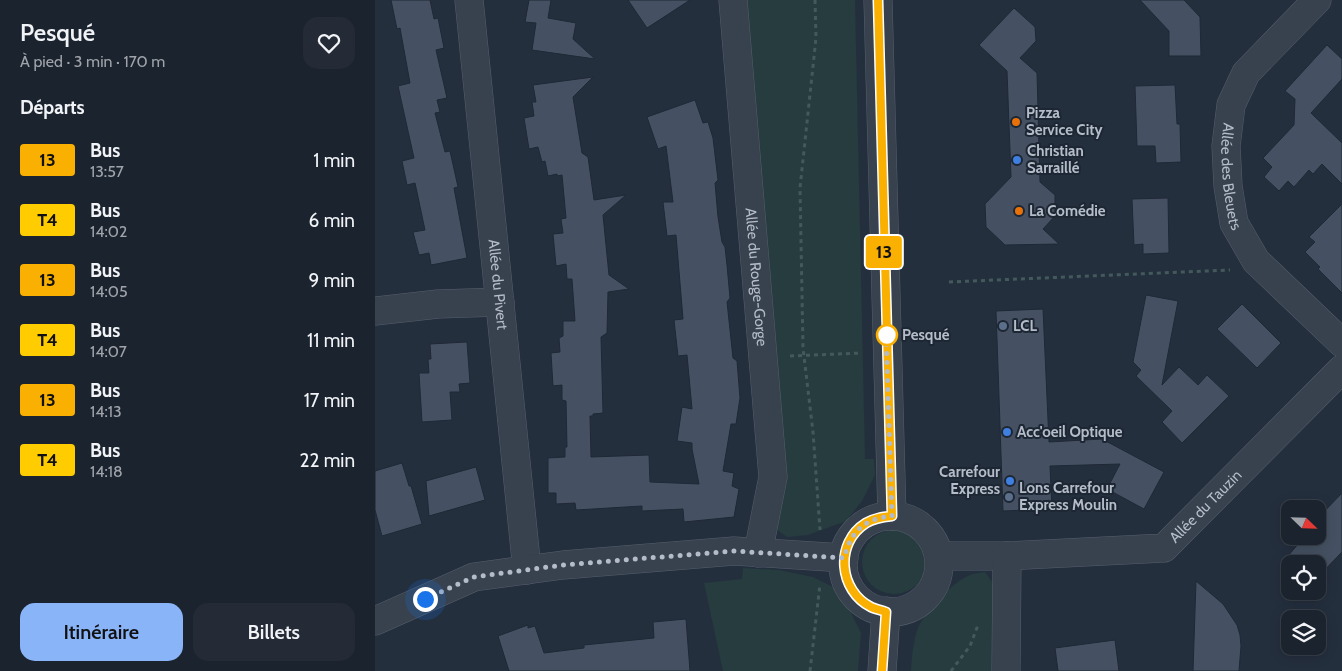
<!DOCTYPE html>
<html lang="fr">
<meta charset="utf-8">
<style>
:root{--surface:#1b232e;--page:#242b36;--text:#f1f3f6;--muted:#a0a4aa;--line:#39404a;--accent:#8ab4f8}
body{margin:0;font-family:Cabin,sans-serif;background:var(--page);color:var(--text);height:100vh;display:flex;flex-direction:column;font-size:19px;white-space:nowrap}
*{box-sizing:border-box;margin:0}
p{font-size:16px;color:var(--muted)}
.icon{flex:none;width:28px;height:28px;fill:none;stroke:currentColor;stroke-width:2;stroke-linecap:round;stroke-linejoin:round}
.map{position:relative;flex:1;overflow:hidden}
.sheet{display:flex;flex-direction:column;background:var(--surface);width:375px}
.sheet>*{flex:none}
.badge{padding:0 10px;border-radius:4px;font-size:18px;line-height:32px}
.needle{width:32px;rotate:113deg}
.fabs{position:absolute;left:906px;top:500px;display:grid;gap:10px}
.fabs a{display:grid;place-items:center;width:45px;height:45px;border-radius:10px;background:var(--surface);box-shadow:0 2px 12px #0003,0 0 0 1px var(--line);font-size:25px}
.you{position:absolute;width:25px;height:25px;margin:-12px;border:4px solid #fff;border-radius:50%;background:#1a73e8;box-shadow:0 0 0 8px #1a73e833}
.map>.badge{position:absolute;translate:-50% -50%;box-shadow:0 0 0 2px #fff}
h2{padding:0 20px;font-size:19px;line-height:45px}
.round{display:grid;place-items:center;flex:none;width:52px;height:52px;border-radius:15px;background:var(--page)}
.summary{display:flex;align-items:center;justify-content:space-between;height:85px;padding:0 20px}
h1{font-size:24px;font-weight:600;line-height:38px}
.action{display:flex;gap:10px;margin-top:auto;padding:10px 20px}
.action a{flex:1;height:58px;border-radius:15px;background:var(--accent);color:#111;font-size:20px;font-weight:600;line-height:58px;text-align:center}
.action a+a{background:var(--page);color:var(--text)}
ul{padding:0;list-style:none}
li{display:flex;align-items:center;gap:15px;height:60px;padding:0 20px}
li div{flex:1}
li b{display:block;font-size:19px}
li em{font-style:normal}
li .badge{min-width:55px;font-weight:700;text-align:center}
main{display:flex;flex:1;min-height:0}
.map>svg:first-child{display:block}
.green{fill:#263c3f}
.building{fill:#455162;stroke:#1f2835}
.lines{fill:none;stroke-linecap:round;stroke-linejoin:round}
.minor-casing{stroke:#565f6c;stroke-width:29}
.path{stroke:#44595c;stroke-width:3;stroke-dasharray:4 4;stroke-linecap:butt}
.minor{stroke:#38414e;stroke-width:28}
.line-casing{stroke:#fff;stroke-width:11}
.line{stroke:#f9b000;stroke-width:8}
.walk{stroke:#b4bcc9;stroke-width:5;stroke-dasharray:0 9}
.food-dot{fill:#e8710a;stroke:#1d2633;stroke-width:2}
.shop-dot{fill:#3f7fe0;stroke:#1d2633;stroke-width:2}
.service-dot{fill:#5c6f8a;stroke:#1d2633;stroke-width:2}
.stop-dot{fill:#fff;stroke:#f9b000;stroke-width:2.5}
.labels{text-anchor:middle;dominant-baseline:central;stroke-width:4;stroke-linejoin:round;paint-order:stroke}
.poi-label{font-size:15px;font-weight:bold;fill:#b4bcc9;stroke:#1d2633;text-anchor:start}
.street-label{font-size:15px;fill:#b4bcc9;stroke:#1d2633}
.stop-label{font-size:15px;font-weight:bold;fill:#b4bcc9;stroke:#1d2633;text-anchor:start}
</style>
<main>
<section class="sheet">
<div class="summary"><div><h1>Pesqué</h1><p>À pied · 3 min · 170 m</p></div><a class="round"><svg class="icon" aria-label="heart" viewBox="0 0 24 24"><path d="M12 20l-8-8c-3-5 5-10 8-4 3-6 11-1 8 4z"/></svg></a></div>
<h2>Départs</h2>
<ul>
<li><span class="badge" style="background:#f9b000;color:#111">13</span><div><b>Bus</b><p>13:57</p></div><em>1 min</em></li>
<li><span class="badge" style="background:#fc0;color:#111">T4</span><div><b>Bus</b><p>14:02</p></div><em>6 min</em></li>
<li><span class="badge" style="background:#f9b000;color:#111">13</span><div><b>Bus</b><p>14:05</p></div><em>9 min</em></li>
<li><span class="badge" style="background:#fc0;color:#111">T4</span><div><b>Bus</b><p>14:07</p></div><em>11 min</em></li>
<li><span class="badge" style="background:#f9b000;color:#111">13</span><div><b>Bus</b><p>14:13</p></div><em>17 min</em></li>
<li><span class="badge" style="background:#fc0;color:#111">T4</span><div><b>Bus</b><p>14:18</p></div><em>22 min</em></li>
</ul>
<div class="action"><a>Itinéraire</a><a>Billets</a></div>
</section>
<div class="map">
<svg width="967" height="671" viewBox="0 0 967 671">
<rect width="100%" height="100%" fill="#242f3e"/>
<g class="green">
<path d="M372 0H480L490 459H499L500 475 487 501 471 521 433 535 412 537 402 530 411 477Z"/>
<circle cx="519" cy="562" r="32"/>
<path d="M368 568 404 570 438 577 462 589 472 605 486 633 483 671H348L329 583 367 579Z"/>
<path d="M610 572 623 590 620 671H536C537 657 538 641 543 628 551 610 576 583 595 575 600 573 606 573 610 572Z"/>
</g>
<g class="building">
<path d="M16 0H55L59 19 63 18 69 48 61 50 72 98 62 100 65 112 60 113 70 152 75 151 83 187 79 188 92 258 56 265 54 253 44 255 38 232 50 230 40 183 32 185 27 161 39 158 23 86 35 83 25 28 22 29Z"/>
<path d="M154 0H176L173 18 201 23 198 39 220 59 157 50 161 23 150 22Z"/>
<path d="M253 0H315L272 28Z"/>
<path d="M765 0H809L825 17 826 56H794V31Z"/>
<path d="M639 8 660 27 661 41 645 58 662 73 665 182 680 195V216L668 229 684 244 630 245 611 227 610 204 636 177 632 71 604 45Z"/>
<path d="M952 45 967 59V79L936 113 967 143V184L947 164 938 174 934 170 919 187 913 181 904 191 889 177 897 167 888 158 919 125 920 99 910 91Z"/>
<path d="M218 77 198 97 207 153 213 157 219 200 251 195 228 215 234 275 254 289 233 292 232 333 226 337 228 413 218 414V416H215L216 457 274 455 275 482 324 484 317 449V443L302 441 307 407 317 409 312 355 303 356 299 320 308 319 301 235 292 236 288 202H298L291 146 283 149 272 117 320 100 328 123 333 122 338 138 343 180 340 183 343 217 347 242 350 247 352 265 355 298 352 302 358 358 362 361 365 398 361 424H356L348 471 359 473 357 486 364 489 359 517 309 522 308 509 267 511V506L201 510 200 503 181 504V493H173V458L190 457V447H192L191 401 187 400V385L178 386 176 353 185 352 184 338 188 336V321H200L197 279H192L191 264 181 266 178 234 188 233 186 219 191 218 187 175 182 176V174L173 176 170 161 167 162 163 147 154 149 149 118 159 116 157 102H161L158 85Z"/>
<path d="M800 85 802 124H805L806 162 781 163 780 146H762L760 86Z"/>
<path d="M793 198 794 253 768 254V244L759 245 757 199Z"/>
<path d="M967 204V293L943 269 945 267 930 252 940 242 934 237Z"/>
<path d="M771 295 803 301 787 385 804 367 823 385 832 375 854 396 807 443 787 422 797 411 761 376 766 370 758 362Z"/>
<path d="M867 304 906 343 882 368 842 329Z"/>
<path d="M668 309 674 442 727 439 789 472 769 509 732 489 745 464 675 466 677 509 628 511 621 311Z"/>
<path d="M92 342 95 383 84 384 85 392H75L77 420 47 422 44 373H54L53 359H56L55 344Z"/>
<path d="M27 463 34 486H36L47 524 7 536 0 510V471Z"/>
<path d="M101 467 110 500 54 516 51 481Z"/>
<path d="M967 493V552L942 578V564H919L912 557 930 536H942V519Z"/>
<path d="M821 581 848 604 862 625 865 635 866 646 864 671H818Z"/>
<path d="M311 619 315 671H134L123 636 153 625V628L160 626 169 653 209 648V645L279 638 278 622Z"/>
<path d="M740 640 744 671H683L680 648Z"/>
</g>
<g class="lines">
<defs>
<g id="minor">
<path id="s1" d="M94 0 152 570"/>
<path id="s2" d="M358 0 398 477 383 553"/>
<path d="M503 0 517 516"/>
<path id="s3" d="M942 0 871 73 856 105 851 146 853 186 859 223 881 261 967 343"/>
<path d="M0 311 63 304 125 302"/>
<circle cx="516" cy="564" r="48"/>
<path id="s4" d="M564 556H632L789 548 967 369"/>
<path d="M0 621 99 577 188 565 359 551 469 558"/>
<path d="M507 671 511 611"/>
<path d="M631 671 632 556"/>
</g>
</defs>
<use href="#minor" class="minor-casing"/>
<g class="path">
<path d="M440 0 441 38 425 188 428 348 438 432 445 530"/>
<path d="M574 282 855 270"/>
<path d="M415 356 487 353"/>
<path d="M435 671 445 584"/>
<path d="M576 671 595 646 603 625"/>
</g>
<use href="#minor" class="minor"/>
</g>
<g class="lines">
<defs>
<path id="line" d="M503 0 517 516C508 517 499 518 491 523 459 543 464 591 496 607 500 609 506 610 511 612L507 671"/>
</defs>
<use href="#line" class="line-casing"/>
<use href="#line" class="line"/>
<path class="walk" d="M50 599 99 577 188 565 359 551 469 558C476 531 489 519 517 516L511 331 512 335"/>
</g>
<g class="food-dot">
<circle cx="641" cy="122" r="5"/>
<circle cx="644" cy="211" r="5"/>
</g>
<g class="shop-dot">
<circle cx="642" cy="160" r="5"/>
<circle cx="632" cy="432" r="5"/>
<circle cx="635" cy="481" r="5"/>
</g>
<g class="service-dot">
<circle cx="628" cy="326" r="5"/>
<circle cx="634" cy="497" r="5"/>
</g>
<circle class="stop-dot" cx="512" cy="335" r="10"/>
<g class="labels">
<g class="poi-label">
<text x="651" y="113">Pizza<tspan x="651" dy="17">Service City</tspan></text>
<text x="652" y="151">Christian<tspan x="652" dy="17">Sarraillé</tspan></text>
<text x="654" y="211">La Comédie</text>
<text x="638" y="326">LCL</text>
<text x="642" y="432">Acc'oeil Optique</text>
<text x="625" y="472" text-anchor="end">Carrefour<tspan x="625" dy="17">Express</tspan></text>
<text x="644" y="488">Lons Carrefour<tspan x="644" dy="17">Express Moulin</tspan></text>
</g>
<g class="street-label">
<text stroke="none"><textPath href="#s3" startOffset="209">Allée des Bleuets</textPath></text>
<text stroke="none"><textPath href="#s2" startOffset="278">Allée du Rouge-Gorge</textPath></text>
<text stroke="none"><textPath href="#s1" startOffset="286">Allée du Pivert</textPath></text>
<text stroke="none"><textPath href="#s4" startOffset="284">Allée du Tauzin</textPath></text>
</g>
<g class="stop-label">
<text x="527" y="335">Pesqué</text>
</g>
</g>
</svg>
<div class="fabs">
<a><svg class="needle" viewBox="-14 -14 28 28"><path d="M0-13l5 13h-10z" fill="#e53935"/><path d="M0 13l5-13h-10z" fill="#a0a4aa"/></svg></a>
<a><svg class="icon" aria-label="locate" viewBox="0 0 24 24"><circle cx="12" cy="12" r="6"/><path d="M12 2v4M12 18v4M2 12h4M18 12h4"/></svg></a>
<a><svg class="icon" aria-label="layers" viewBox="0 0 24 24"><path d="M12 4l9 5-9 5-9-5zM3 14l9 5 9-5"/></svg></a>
</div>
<div class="you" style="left:50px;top:599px"></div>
<b class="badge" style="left:509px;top:252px;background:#f9b000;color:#111">13</b>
</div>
</main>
